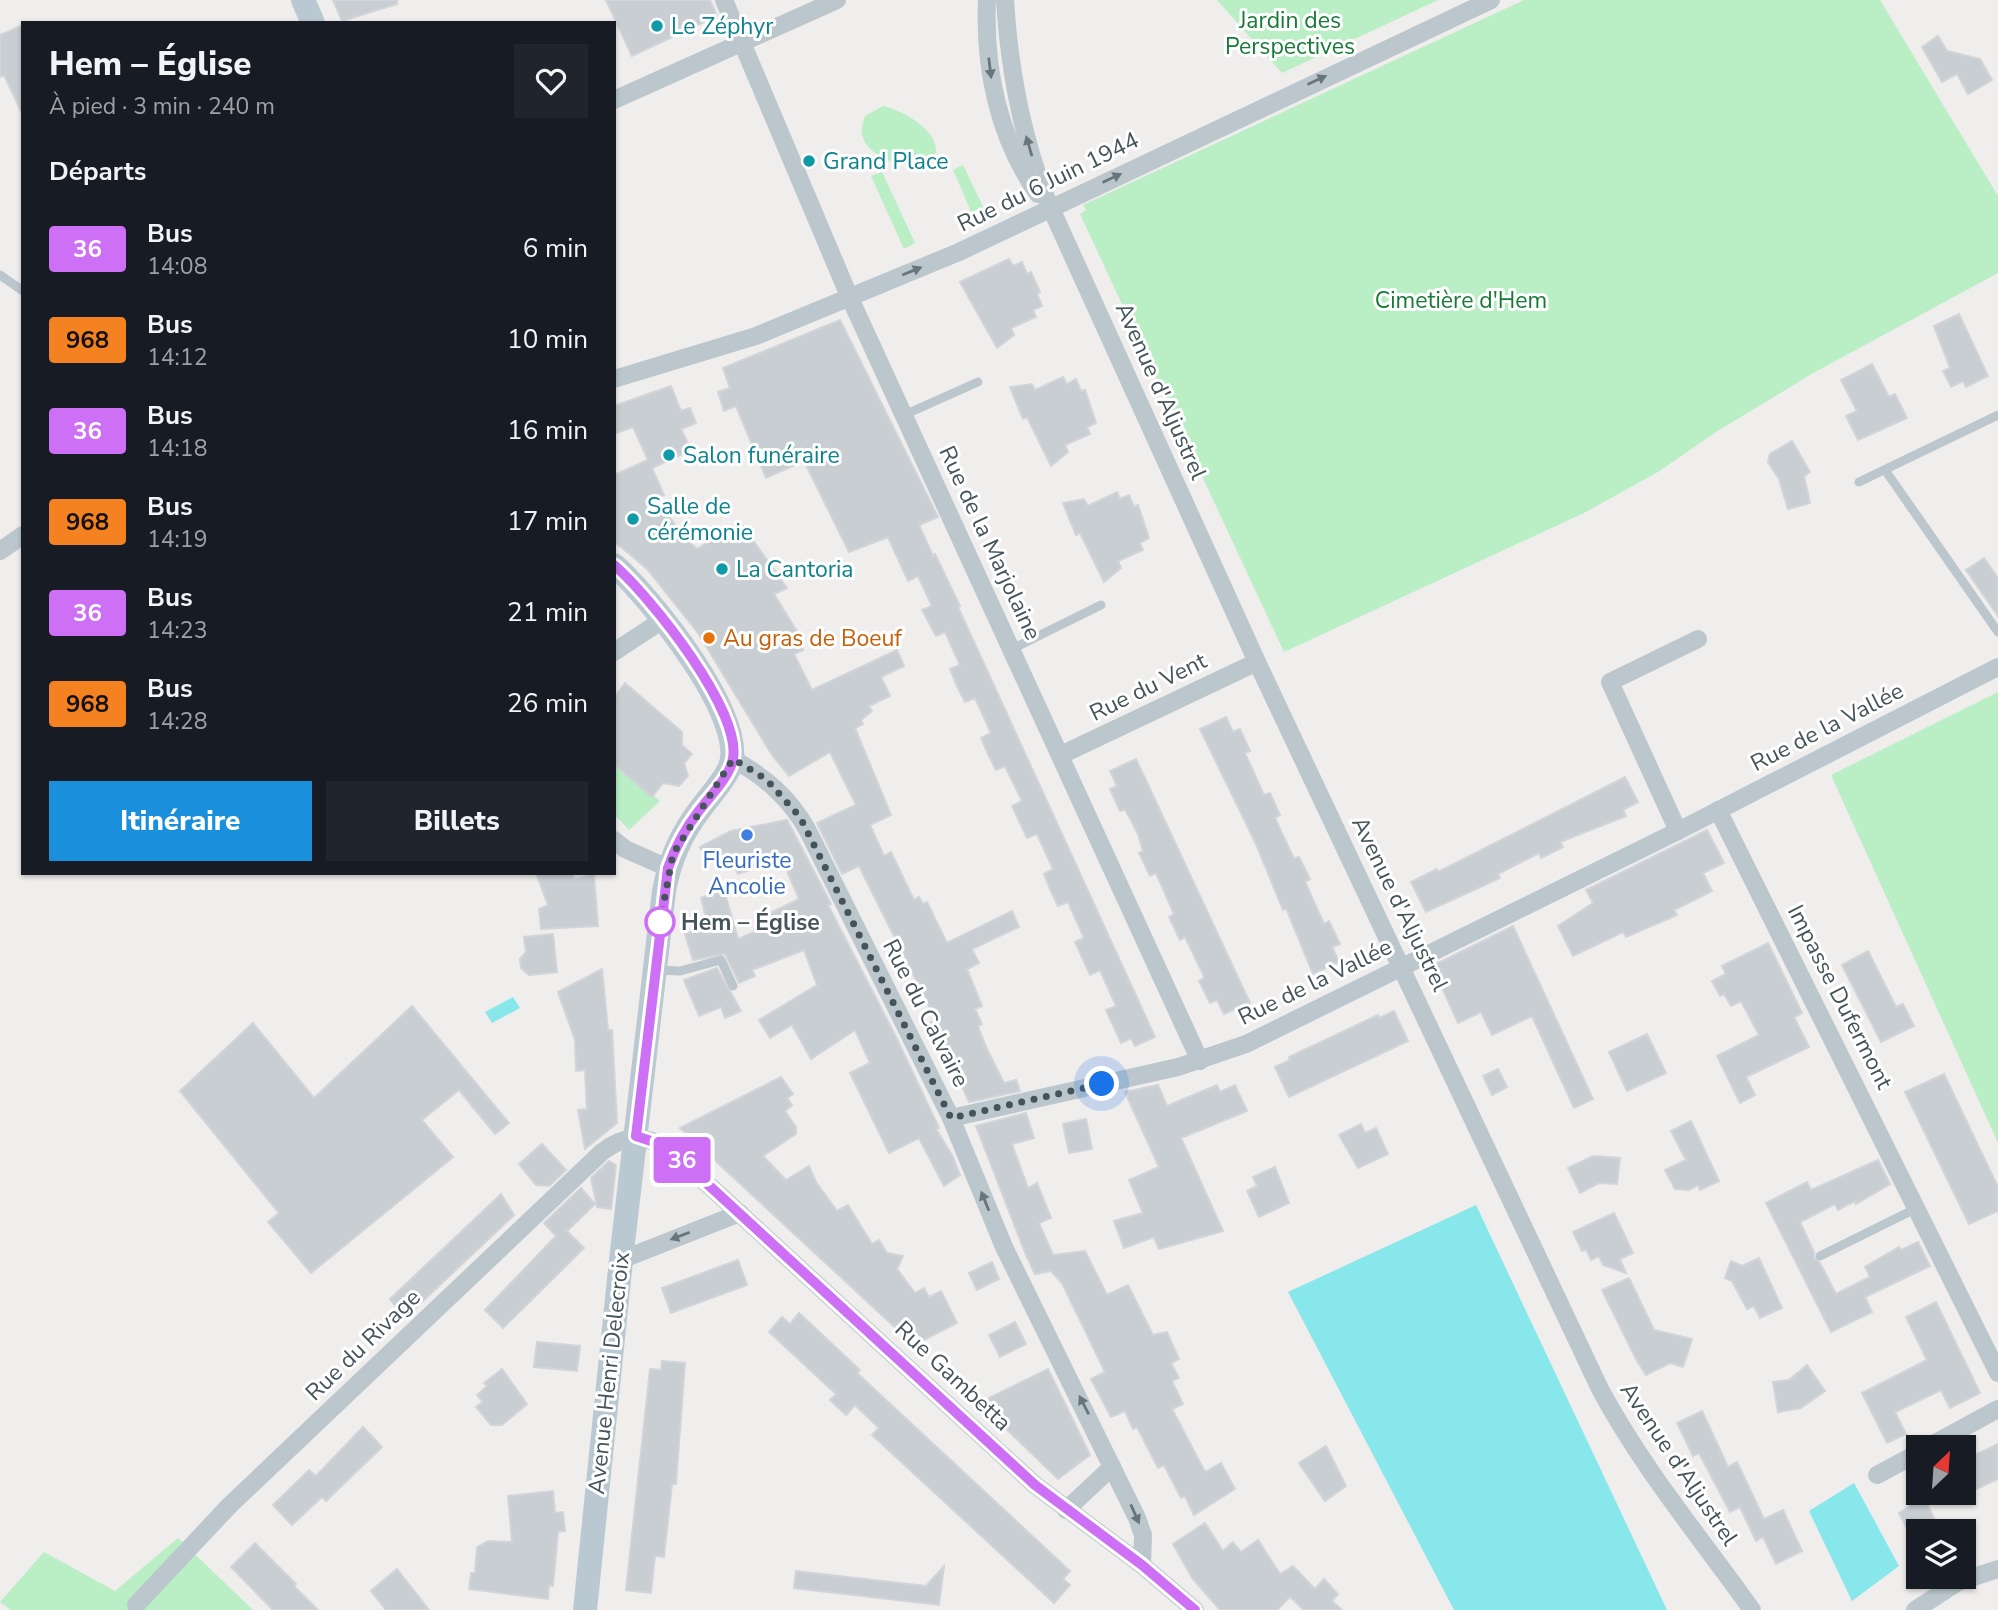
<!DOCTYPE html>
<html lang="fr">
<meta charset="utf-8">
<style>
:root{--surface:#171b24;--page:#20242c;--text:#f1f3f6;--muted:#9ea1a6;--accent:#1a90dc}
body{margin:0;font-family:"Nunito Sans",sans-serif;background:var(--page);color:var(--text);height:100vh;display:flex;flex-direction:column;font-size:26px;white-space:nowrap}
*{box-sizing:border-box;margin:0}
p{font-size:23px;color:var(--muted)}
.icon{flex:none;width:38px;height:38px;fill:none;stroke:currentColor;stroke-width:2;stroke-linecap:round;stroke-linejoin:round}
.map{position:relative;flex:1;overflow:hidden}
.side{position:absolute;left:21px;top:21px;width:595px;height:854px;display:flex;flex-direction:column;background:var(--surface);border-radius:0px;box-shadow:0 2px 5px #0004}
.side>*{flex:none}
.badge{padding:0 14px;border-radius:5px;font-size:24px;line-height:46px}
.needle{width:46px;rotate:25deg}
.fabs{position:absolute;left:1906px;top:1435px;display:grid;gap:14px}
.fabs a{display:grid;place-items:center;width:70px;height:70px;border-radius:0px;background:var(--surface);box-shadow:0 2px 5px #0004;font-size:35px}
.you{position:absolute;width:35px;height:35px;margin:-18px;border:5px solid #fff;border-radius:50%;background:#1a73e8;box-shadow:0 0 0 10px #1a73e833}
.map>.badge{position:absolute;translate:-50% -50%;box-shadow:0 0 0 4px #fff}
h2{padding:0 28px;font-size:26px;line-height:63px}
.round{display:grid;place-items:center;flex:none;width:74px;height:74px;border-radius:0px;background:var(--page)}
.head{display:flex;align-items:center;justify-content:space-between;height:119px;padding:0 28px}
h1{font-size:33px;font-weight:800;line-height:52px}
.cta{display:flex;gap:14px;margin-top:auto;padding:14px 28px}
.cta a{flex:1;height:80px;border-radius:0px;background:var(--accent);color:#fff;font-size:28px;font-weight:800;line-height:80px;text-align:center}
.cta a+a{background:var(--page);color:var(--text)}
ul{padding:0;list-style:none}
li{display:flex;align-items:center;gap:21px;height:91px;padding:0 28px}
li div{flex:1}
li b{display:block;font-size:26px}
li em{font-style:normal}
li .badge{min-width:77px;font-weight:700;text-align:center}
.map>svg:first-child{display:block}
.green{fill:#baeec5}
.water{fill:#88e7eb}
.building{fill:#c9ced2;stroke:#d1d4d9;stroke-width:2}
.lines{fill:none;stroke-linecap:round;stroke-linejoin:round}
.service{stroke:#bbc7cc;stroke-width:9}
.minor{stroke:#bbc7cc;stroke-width:18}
.secondary{stroke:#bac9d1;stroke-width:24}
.oneway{fill:#68767c}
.line-casing{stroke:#fff;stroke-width:16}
.line{stroke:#ce70f6;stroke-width:10}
.walk{stroke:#45545a;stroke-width:7;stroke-dasharray:0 12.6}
.culture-dot{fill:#0f9aa8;stroke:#fff;stroke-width:2.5}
.food-dot{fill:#e8710a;stroke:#fff;stroke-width:2.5}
.shop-dot{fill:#3f7fe0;stroke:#fff;stroke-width:2.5}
.stop-dot{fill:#fff;stroke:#ce70f6;stroke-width:3.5}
.labels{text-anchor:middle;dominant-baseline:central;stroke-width:6;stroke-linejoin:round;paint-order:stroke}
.park-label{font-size:23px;fill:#177a37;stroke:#fff}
.culture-label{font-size:23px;fill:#0d838f;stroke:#fff;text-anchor:start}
.street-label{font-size:23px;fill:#45545a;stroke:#fff}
.food-label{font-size:23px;fill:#c56008;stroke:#fff;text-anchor:start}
.shop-label{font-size:23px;fill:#366cbe;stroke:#fff}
.stop-label{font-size:23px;font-weight:bold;fill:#45545a;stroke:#fff;text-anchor:start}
</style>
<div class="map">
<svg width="1998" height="1610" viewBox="0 0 1998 1610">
<rect width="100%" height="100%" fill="#f0eded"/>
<g class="green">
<path d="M1217 0H1438L1282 73Z"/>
<path d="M1524 0H1880L1998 196V273L1815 372 1716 432 1658 472 1584 513 1284 652 1080 214 1086 210 1083 205Z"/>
<path d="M883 106C904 111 948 134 933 162 913 172 871 160 863 138 860 130 863 123 865 116Z"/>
<path d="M963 165 985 211 973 216 953 170Z"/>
<path d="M882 172 915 243 904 249 871 176Z"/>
<path d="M1998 692V1143L1831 775Z"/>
<path d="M614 764 660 801 629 830 614 814Z"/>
<path d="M178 1538 253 1610H11L0 1602 44 1552 115 1591Z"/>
</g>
<g class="water">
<path d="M513 997 520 1008 492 1023 485 1012Z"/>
<path d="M1476 1205 1667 1610H1454L1288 1292Z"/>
<path d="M1854 1483 1899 1566 1852 1601 1809 1511Z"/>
</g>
<g class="building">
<path d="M333 0H397V4L342 21Z"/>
<path d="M606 0H710L717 16 632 56Z"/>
<path d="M23 25V115L4 75 0 77V35Z"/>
<path d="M1938 36 1947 51 1980 59 1992 80 1968 94 1957 74 1942 82 1922 47Z"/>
<path d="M1009 259 1013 266 1022 262 1027 274 1031 272 1040 292 1037 294 1042 306 1033 310 1036 317 1011 328 1014 335 997 348 960 282Z"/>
<path d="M1959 314 1988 376 1966 387 1963 381 1951 387 1943 371 1950 368 1934 326Z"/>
<path d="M840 320 938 517 919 525 933 556 935 554 960 606 958 607 1155 1037 1135 1046 1131 1038 1121 1043 1106 1010 1116 1006 1100 970 1090 975 1075 942 1084 938 1068 902 1058 906 1050 889 1044 874 1053 869 1037 834 1027 838 1012 806 1022 801 1005 766 996 770 988 754 981 738 991 733 975 698 965 702 957 686 950 669 960 665 945 632 936 636 922 610 932 606 918 576 908 581 888 537 849 552 804 461 766 478 736 406 724 411 718 392 730 388 723 368Z"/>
<path d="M1872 364 1889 397 1895 394 1907 418 1858 440 1846 416 1857 411 1841 380Z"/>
<path d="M1063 377 1067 384 1076 379 1081 391 1085 390 1096 423 1087 427 1090 434 1065 445 1068 452 1051 466 1027 417 1023 419 1010 387 1032 384 1035 390Z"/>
<path d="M671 386 681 411 690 408 696 423 681 429 691 450 652 468 664 495 656 499 684 537 697 549 740 522 787 588 774 594 798 633 795 635 803 650 794 654 812 690 897 650 904 666 881 677 890 696 869 706 872 711 861 720 863 724 855 728 891 815 870 825 884 856 891 852 914 900 919 897 923 904 927 902 947 943 1012 911 1019 927 972 949 979 963 967 969 982 1006 975 1009 982 1024 978 1026 986 1047 1004 1083 1016 1080 1020 1091 969 1102 944 1046 939 1047 928 1024 936 1020 859 866 842 874 817 823 856 805 830 752 789 776 772 755 698 633 647 569 614 541V475L648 460 633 427 614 434V406Z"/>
<path d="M1792 441 1810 472 1804 476 1810 503 1788 509 1779 479 1768 462 1770 454Z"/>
<path d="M1117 492 1120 499 1129 495 1134 507 1138 505 1149 538 1140 543 1143 550 1118 561 1121 568 1104 582 1080 533 1076 535 1063 503 1084 499 1088 506Z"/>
<path d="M1984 558 1998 578V616L1966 570Z"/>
<path d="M625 683 682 732V745L692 754 684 763 688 776 679 786 663 783 652 797 614 764V698Z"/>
<path d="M1226 717 1233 732 1240 729 1250 751 1245 753 1264 795 1270 793 1280 815 1275 818 1294 859 1299 857 1310 879 1305 882 1324 924 1329 921 1340 944 1332 947 1339 962 1313 974 1286 908 1283 910 1256 844 1200 729Z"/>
<path d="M1136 759 1250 1003 1224 1014 1217 1000 1210 1003 1199 981 1204 978 1203 974 1185 937 1180 940 1169 917 1174 914 1156 873 1150 876 1139 853 1143 851 1138 834 1125 809 1120 811 1110 789 1117 786 1110 771Z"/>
<path d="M1625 777 1638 802 1623 810 1626 816 1560 842 1563 847 1541 858 1539 853 1498 874 1500 878 1426 912 1411 882 1437 869 1438 872Z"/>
<path d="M787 820 831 904 828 905 895 1035 939 1128 936 1129 953 1157 960 1175 944 1186 919 1138 889 1153 850 1073 870 1063 855 1030 811 1059 792 1025 770 1038 759 1020 817 985 804 950 752 970 755 976 739 983 725 954 693 960 685 934 708 926 701 898 724 890 738 939 773 924 768 914 799 899 782 859 738 874 727 852 707 862 700 847 731 831Z"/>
<path d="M1707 830 1724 863 1703 873 1712 891 1674 910 1677 915 1626 937 1623 932 1573 956 1558 926 1593 903 1586 890Z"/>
<path d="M536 873H573L574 879 594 875 598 926 541 929 539 909 548 905Z"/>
<path d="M1513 926 1593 1099 1574 1108 1532 1016 1492 1035 1481 1012 1458 1023 1432 966Z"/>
<path d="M553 934 557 972 529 975 521 968 520 959 526 952 524 937Z"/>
<path d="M1768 943 1802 1013 1794 1017 1809 1047 1746 1077 1755 1095 1740 1103 1717 1056 1759 1035 1741 1001 1731 1006 1724 994 1720 996 1712 981 1726 974 1722 966Z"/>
<path d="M1868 951 1896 1007 1903 1004 1914 1026 1881 1042 1842 965Z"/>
<path d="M717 968 741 1011 725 1018 721 1007 699 1016 684 980Z"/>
<path d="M602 969 608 1030H612L617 1123 585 1149 578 1110 587 1109 585 1070 576 1071 575 1040 558 992Z"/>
<path d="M412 1006 509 1123 495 1134 459 1090 422 1120 453 1157 311 1273 268 1222 279 1213 180 1091 253 1023 314 1098Z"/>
<path d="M1394 1011 1408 1041 1289 1097 1275 1067 1290 1060 1289 1057 1378 1015 1379 1018Z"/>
<path d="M1647 1034 1666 1073 1627 1091 1609 1052Z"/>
<path d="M1498 1069 1507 1087 1492 1095 1483 1076Z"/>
<path d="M1944 1074 1998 1187V1211L1969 1224 1905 1092Z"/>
<path d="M781 1077 793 1094 787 1098 792 1105 785 1111 796 1127V1134L763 1156 786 1180 809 1166 816 1182 837 1211 848 1205 872 1244 879 1240 887 1253 903 1256 897 1269 915 1293 924 1288 929 1297 941 1291 957 1323 914 1345 680 1128Z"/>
<path d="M1158 1085 1167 1106 1217 1085 1220 1092 1235 1085 1247 1111 1181 1138 1223 1231 1159 1249 1154 1237 1124 1248 1114 1221 1143 1213 1129 1180 1159 1167 1125 1092Z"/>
<path d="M1026 1113 1034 1138 1012 1144 1028 1188 1037 1183 1051 1218 1039 1223 1053 1255 1085 1251 1107 1295 1128 1285 1153 1335 1167 1332 1179 1359 1171 1363 1179 1378 1172 1381 1183 1404 1172 1409 1205 1472 1221 1463 1235 1489 1194 1515 1185 1496 1181 1498 1164 1465 1158 1468 1137 1427 1133 1429 1125 1411 1111 1417 1091 1379 1105 1372 1062 1283 1051 1271 1035 1274 1026 1255 976 1126Z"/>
<path d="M1086 1119 1092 1149 1069 1153 1063 1124Z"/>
<path d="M1691 1121 1719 1181 1700 1190 1698 1185 1689 1190 1675 1189 1665 1170 1686 1160 1671 1131Z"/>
<path d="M1361 1124 1365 1133 1376 1128 1388 1154 1358 1168 1339 1135Z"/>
<path d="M542 1144 566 1170 549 1186 536 1185 519 1164Z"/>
<path d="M1593 1156 1620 1158 1617 1184 1599 1183 1580 1193 1568 1168Z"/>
<path d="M1878 1160 1890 1184 1856 1204 1855 1201 1838 1210 1835 1204 1800 1222 1814 1252V1258L1820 1263 1836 1294 1870 1277 1865 1267 1899 1247 1901 1250 1918 1242 1930 1266 1865 1297 1872 1312 1831 1332 1766 1203 1807 1182 1811 1190Z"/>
<path d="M609 1161 616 1165 611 1209 597 1207 591 1178Z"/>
<path d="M1275 1167 1289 1203 1259 1217 1247 1191 1257 1186 1253 1177Z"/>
<path d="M581 1188 595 1204 567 1231 584 1248 503 1328 485 1310 556 1236 544 1223Z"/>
<path d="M501 1194 514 1215 405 1318 390 1299Z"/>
<path d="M1614 1213 1633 1253 1620 1259 1626 1273 1603 1265 1599 1256 1591 1260 1586 1249 1582 1251 1573 1232Z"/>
<path d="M1759 1258 1782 1308 1760 1318 1754 1306 1747 1309 1732 1281 1725 1278 1731 1261 1742 1266Z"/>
<path d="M738 1260 747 1285 671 1313 662 1288Z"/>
<path d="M992 1262 999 1279 977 1290 969 1273Z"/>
<path d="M1629 1278 1654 1330 1692 1339 1683 1367 1670 1363 1646 1375 1637 1361 1602 1290Z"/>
<path d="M1936 1302 1980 1393 1950 1408 1941 1390 1895 1412 1906 1434 1887 1443 1862 1393 1927 1360 1906 1317Z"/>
<path d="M799 1313 860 1370 857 1373 1070 1571 1063 1579 1070 1585 1054 1603 872 1435 879 1428 855 1405 846 1415 830 1400 836 1394 769 1332 782 1317 790 1324Z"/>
<path d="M1015 1322 1026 1344 1000 1357 989 1335Z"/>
<path d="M537 1342 580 1346 577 1371 534 1367Z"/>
<path d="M662 1361 685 1363 676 1484H672L664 1557 655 1556 651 1593 626 1590 650 1369 661 1370Z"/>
<path d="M1807 1365 1825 1391 1801 1408 1778 1412 1773 1382 1789 1380Z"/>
<path d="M502 1369 527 1404 502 1425H491L476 1407 483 1402 477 1395 487 1386 484 1383Z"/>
<path d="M1048 1369 1090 1455 1058 1479 998 1421 989 1398Z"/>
<path d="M1702 1411 1728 1467 1737 1462 1764 1519 1783 1510 1802 1551 1776 1564 1763 1537 1756 1541 1740 1507 1730 1512 1699 1453 1693 1456 1677 1423Z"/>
<path d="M363 1427 382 1447 326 1501 322 1497 292 1525 273 1505 309 1470 316 1476Z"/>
<path d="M1998 1444V1479L1964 1495V1460Z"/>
<path d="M1326 1446 1346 1486 1325 1501 1299 1463Z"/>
<path d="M553 1491 555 1513 563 1512 565 1531 558 1532 553 1586 549 1585 548 1599 469 1589 471 1573H475L477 1547 488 1541 512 1542 508 1496Z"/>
<path d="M1924 1497 1937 1525 1918 1531 1911 1537 1899 1513Z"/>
<path d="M1205 1523 1223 1551 1233 1542 1241 1552 1258 1540 1280 1574 1293 1566 1315 1589 1324 1579 1338 1594 1332 1601 1342 1610H1304L1290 1597 1277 1610H1220L1192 1578 1173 1544Z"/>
<path d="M255 1543 296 1584 294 1586 318 1610H273L231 1567Z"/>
<path d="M944 1566 939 1605 794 1588 796 1571 926 1586Z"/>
<path d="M397 1569 429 1610H386L371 1591Z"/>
</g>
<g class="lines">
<g class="service">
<path d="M0 275 23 291"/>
<path d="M904 415 978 382"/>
<path d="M1885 470 1998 632"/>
<path d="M1859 482 1998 415"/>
<path d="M1012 649 1101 605"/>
<path d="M655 970 680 971 721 960 733 986"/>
<path d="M1820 1256 1917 1208"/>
</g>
<g class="minor">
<path d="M724 0 849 296 1200 1061"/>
<path d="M987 0C984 68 998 137 1038 194"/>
<path d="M1005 0C1009 66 1021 131 1044 193L1257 662 1600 1389C1643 1469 1700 1537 1752 1610"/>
<path d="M614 100 837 0"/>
<path d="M614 379 756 336 959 252 1491 0"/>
<path d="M0 551 23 535"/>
<path d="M614 652 664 619"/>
<path d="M1061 755 1257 662"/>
<path d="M733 759C765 777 790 798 808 831L951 1118 1004 1247 1137 1518 1143 1535 1142 1565"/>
<path d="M1718 810 1998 1373"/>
<path d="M1678 831 1610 682 1698 639"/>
<path d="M614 840 625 849 668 868"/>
<path d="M951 1118 1178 1067 1246 1044 1678 831 1998 667"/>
<path d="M621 1260 740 1213"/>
<path d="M1928 1447 1998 1409"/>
<path d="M1877 1475 1918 1453"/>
<path d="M1066 1510 1112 1467"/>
<path d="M136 1605 230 1505 602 1152C624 1135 641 1135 666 1146L1035 1485 1142 1565 1195 1610"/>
<path d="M1915 1610 1958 1582 1998 1569"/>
</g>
<g class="secondary">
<path d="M303 0 313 23"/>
<path d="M585 1610 621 1260 664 891C670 859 681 834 701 808 710 796 722 783 729 769 752 722 649 596 614 565"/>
</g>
</g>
<defs><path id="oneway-solid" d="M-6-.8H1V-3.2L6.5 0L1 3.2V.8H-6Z" transform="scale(1.75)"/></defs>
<g class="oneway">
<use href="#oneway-solid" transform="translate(990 68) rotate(83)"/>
<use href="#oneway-solid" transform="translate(1317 80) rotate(-25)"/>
<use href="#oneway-solid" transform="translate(1029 146) rotate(-106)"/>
<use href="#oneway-solid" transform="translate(1112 178) rotate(-25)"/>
<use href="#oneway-solid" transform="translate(912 271) rotate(-22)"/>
<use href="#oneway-solid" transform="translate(985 1201) rotate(-112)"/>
<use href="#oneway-solid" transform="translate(680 1236) rotate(159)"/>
<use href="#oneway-solid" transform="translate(1084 1405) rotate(-117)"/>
<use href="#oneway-solid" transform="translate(1135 1514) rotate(66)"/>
</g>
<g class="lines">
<defs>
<path id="line" d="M614 565C649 595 747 716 732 763 726 781 709 797 698 812 685 829 675 848 668 868L636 1136 666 1146 1035 1485 1142 1565 1195 1610"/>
</defs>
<use href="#line" class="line-casing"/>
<use href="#line" class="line"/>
<path class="walk" d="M660 922 673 854 733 759 766 779 800 817 951 1118 1102 1084"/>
</g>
<g class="culture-dot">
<circle cx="657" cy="26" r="7"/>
<circle cx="809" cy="161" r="7"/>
<circle cx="669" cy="455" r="7"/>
<circle cx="633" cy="519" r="7"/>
<circle cx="722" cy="569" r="7"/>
</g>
<circle class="food-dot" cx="709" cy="638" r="7"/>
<circle class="shop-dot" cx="747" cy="835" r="7"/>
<circle class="stop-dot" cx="660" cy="922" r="14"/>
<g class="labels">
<g class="park-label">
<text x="1290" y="20">Jardin des<tspan x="1290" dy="26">Perspectives</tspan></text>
<text x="1461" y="300">Cimetière d'Hem</text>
</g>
<g class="culture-label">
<text x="671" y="26">Le Zéphyr</text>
<text x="823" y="161">Grand Place</text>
<text x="683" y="455">Salon funéraire</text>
<text x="647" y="506">Salle de<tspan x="647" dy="26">cérémonie</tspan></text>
<text x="736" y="569">La Cantoria</text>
</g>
<g class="street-label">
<text transform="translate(1048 182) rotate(-26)">Rue du 6 Juin 1944</text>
<text transform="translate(1161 391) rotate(66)">Avenue d'Aljustrel</text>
<text transform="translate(990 543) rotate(65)">Rue de la Marjolaine</text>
<text transform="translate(1148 687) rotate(-26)">Rue du Vent</text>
<text transform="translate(1827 727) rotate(-27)">Rue de la Vallée</text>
<text transform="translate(1400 904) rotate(64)">Avenue d'Aljustrel</text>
<text transform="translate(1315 982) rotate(-26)">Rue de la Vallée</text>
<text transform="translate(1840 997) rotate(63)">Impasse Dufermont</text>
<text transform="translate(926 1013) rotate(63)">Rue du Calvaire</text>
<text transform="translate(363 1345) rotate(-44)">Rue du Rivage</text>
<text transform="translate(609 1373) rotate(-84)">Avenue Henri Delecroix</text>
<text transform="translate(953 1376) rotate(43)">Rue Gambetta</text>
<text transform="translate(1679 1464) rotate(56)">Avenue d'Aljustrel</text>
</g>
<g class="food-label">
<text x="723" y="638">Au gras de Boeuf</text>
</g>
<g class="shop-label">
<text x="747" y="860">Fleuriste<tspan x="747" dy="26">Ancolie</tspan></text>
</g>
<g class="stop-label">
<text x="681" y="922">Hem – Église</text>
</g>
</g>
</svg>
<div class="fabs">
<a><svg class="needle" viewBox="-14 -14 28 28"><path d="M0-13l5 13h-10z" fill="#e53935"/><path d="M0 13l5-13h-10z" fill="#9ea1a6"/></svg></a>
<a><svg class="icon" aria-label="layers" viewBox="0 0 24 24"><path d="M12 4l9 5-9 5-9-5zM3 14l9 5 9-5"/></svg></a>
</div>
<div class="you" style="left:1102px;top:1084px"></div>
<b class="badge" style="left:682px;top:1160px;background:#ce70f6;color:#fff">36</b>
<section class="side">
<div class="head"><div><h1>Hem – Église</h1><p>À pied · 3 min · 240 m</p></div><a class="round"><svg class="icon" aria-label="heart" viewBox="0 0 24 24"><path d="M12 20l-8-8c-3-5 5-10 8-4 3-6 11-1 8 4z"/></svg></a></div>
<h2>Départs</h2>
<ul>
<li><span class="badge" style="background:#ce70f6;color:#fff">36</span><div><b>Bus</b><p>14:08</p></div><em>6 min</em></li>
<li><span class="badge" style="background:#f58220;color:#111">968</span><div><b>Bus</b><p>14:12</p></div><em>10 min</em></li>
<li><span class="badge" style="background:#ce70f6;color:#fff">36</span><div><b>Bus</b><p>14:18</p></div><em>16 min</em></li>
<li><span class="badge" style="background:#f58220;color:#111">968</span><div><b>Bus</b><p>14:19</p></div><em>17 min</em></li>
<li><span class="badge" style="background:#ce70f6;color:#fff">36</span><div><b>Bus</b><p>14:23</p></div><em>21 min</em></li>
<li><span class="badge" style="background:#f58220;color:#111">968</span><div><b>Bus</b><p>14:28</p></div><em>26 min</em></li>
</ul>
<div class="cta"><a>Itinéraire</a><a>Billets</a></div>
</section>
</div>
